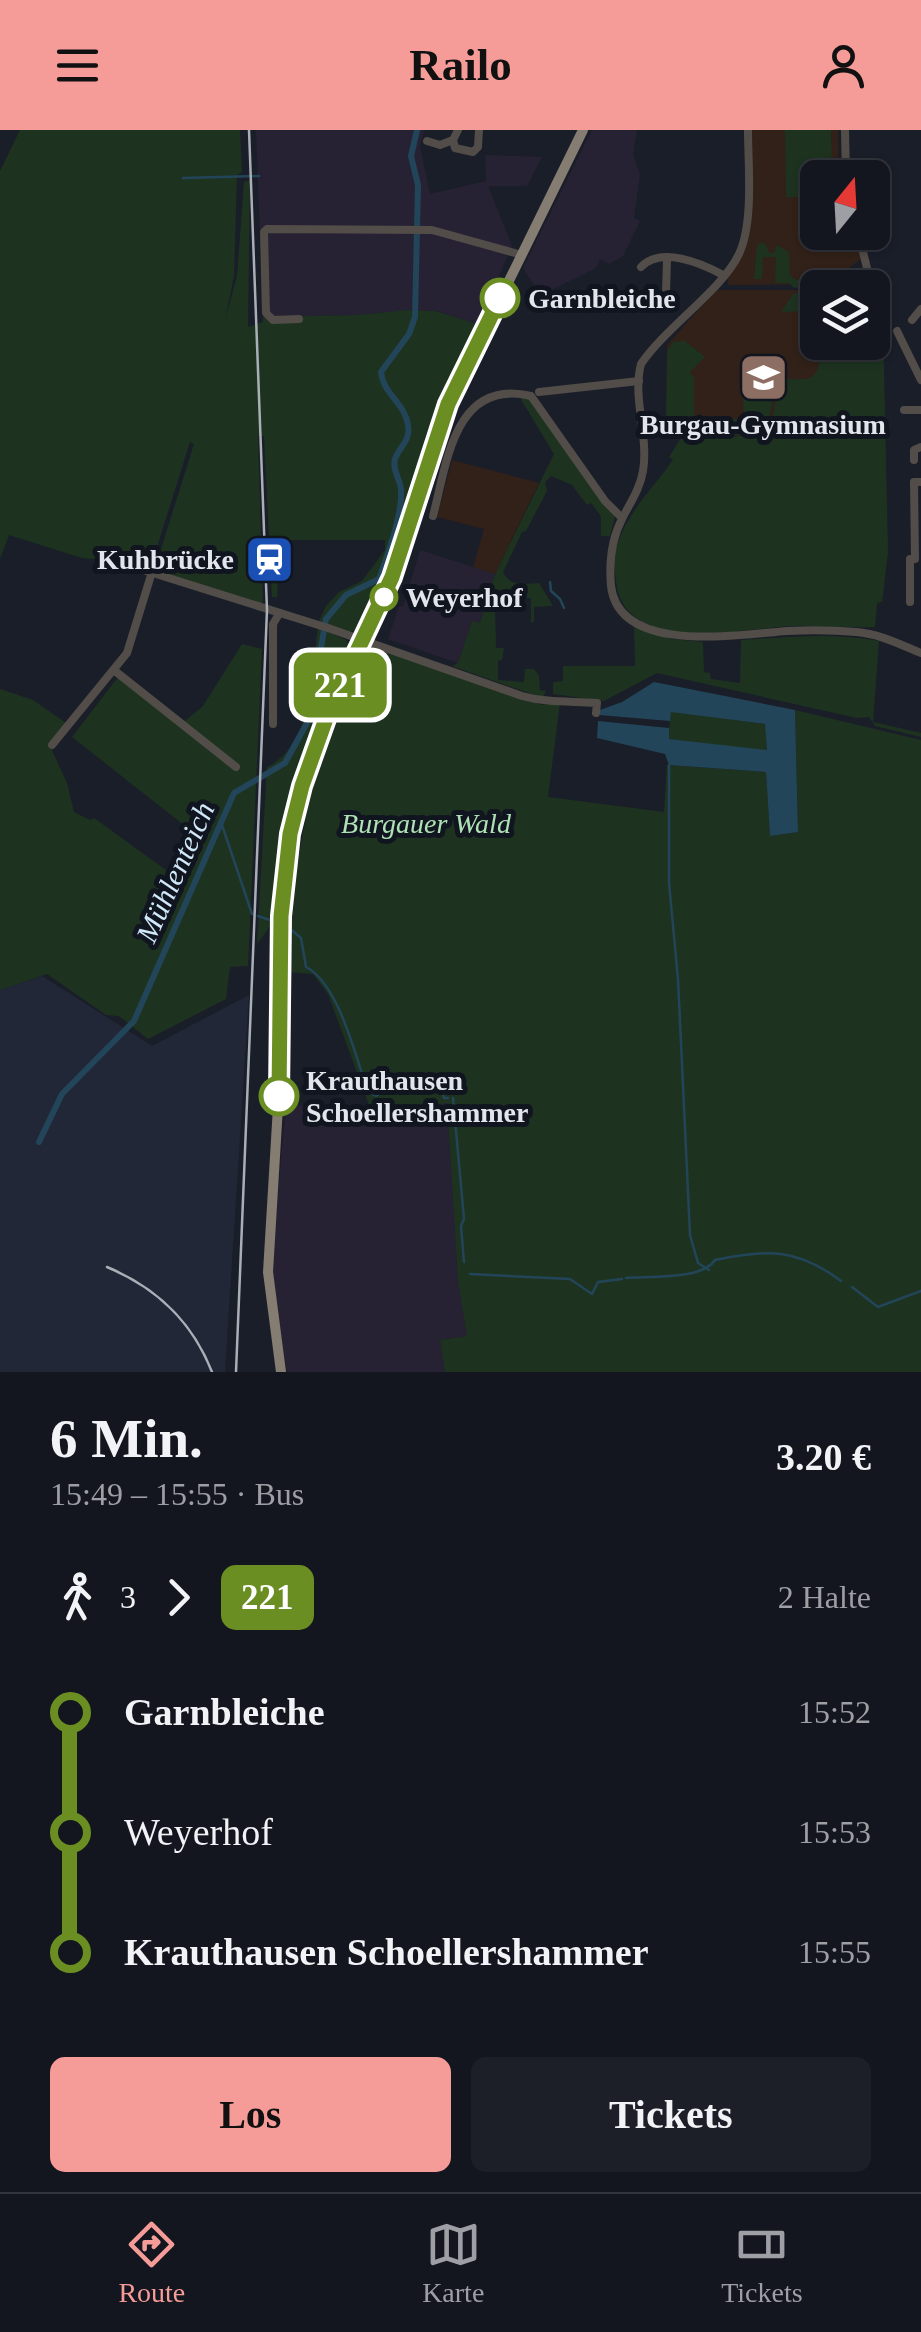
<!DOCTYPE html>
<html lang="de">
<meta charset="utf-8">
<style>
:root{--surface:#14161f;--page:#1d1f28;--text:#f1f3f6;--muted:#9d9fa4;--line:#33353d;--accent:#f59b98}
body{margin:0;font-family:"Times New Roman",serif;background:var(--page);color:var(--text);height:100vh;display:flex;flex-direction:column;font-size:38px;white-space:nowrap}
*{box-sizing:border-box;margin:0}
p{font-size:32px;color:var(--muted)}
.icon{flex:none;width:55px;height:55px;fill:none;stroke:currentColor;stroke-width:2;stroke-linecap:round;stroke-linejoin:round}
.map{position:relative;height:1242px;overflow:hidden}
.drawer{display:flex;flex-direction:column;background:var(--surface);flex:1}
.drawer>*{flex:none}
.badge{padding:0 20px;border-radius:15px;font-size:35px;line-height:65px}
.needle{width:65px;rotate:18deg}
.buttons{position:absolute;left:800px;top:30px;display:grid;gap:20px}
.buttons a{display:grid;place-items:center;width:90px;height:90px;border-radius:15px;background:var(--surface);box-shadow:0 2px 8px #0004,0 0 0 2px var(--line);font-size:50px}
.map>.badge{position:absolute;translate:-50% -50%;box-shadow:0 0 0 5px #fff}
.legs{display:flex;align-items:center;gap:15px;height:110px;padding:0 50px;font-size:32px}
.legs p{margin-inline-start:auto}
.overview{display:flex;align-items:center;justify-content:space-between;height:170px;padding:0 50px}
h1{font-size:55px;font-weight:800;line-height:75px}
.action{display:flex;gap:20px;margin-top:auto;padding:20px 50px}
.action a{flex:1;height:115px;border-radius:15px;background:var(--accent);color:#111;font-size:40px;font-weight:800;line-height:115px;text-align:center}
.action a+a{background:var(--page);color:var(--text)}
ul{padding:0 50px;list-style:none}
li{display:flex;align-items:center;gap:35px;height:120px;font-size:38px}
li i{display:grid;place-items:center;width:15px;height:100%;margin:0 12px;background:currentColor}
li i::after{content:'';width:25px;height:25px;margin:-12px;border:8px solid;border-radius:50%;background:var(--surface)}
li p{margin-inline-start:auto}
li:first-child i{background:linear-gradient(#0000 50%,currentColor 0)}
li:last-child i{background:linear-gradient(currentColor 50%,#0000 0)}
header{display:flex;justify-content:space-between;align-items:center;height:130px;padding:0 50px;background:var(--accent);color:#111;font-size:45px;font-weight:800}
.dock{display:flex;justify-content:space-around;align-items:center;height:140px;border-top:2px solid var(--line);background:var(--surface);font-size:28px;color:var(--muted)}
.dock a{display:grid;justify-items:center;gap:5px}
.dock .active{color:var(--accent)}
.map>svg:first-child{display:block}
.commercial{fill:#262233}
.built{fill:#212737}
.education{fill:#312118}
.green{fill:#1d3320}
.water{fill:#234559}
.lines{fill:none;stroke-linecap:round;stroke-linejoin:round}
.stream{stroke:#234559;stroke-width:2.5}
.canal{stroke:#234559;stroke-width:6}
.minor{stroke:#524d48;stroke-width:8}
.major{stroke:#857c72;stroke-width:10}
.rail{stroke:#aaaeb6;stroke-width:2.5}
.line-1-casing{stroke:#fff;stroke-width:22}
.line-1{stroke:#6b8e23;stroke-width:15}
.stop-1-dot{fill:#fff;stroke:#6b8e23;stroke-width:5}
.labels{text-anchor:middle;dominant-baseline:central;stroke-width:10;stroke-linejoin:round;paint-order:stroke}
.stop-label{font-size:28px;font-weight:bold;fill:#e2e5ec;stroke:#11151f;text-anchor:start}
.poi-label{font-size:28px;font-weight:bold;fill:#e2e5ec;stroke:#11151f}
.park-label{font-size:28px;font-style:italic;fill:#aee1b3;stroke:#11151f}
.water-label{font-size:30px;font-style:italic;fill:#d0e8f8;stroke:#11151f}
</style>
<header><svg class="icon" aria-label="menu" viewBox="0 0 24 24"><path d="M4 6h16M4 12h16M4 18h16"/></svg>Railo<svg class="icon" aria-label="person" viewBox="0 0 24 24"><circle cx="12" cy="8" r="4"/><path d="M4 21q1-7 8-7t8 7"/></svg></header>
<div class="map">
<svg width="921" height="1242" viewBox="0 0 921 1242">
<rect width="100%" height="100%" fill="#1a1e29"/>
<g class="commercial">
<path d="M256 0H424L420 16 430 64 486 51 485 25 542 27 527 56H488L512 116 478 194 435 181 408 180 357 185 263 187Z"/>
<path d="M592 0H637L633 25 640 44 634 88 640 91 623 126 609 134 600 129 596 138 541 165 523 138Z"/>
<path d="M420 420 495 444 480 493 472 491 458 533 388 509 399 476 403 477Z"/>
<path d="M447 972 458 1152 467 1206 440 1210 445 1242H287L271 1143 286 974 372 983Z"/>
</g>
<path class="built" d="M42 846 152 916 249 865 225 1242H0V860Z"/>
<g class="education">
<path d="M751 0H838L839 47 818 48V102L855 103 862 128 829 154 728 155V147L745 121 748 106Z"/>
<path d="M716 160H817L818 212H872L873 165 878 186 876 224 828 294 792 270 767 305 708 307 687 298 666 299 667 215Z"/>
<path d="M452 330 539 353 495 444 473 437 484 399 437 387Z"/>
</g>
<g class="green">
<path d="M20 0H240L242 42 237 45 234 146 225 190 237 146 244 52 250 50 248 197 263 192V187L357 185 408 180 435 181 478 194 426 304 397 415 380 455 355 500 350 502 319 491 326 476 339 462 362 451 385 420V410H280L277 467H272L264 306H258L263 476 159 441 156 435 194 314 190 312 152 433 106 418 105 430 82 428 9 405 0 429V41Z"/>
<path d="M785 0H831L832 47 818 48 817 67H786Z"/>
<path d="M762 113H765L769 123H774L777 115 789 122 790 146 797 150 805 146 821 150V154L794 158 789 153H775L776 127H763L762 149H754L757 115Z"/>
<path d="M812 160 817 161 818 212H872L873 176H876L883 195 888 423 882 472 877 473 875 497C846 498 818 495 790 496 742 499 622 526 616 450 614 438 614 424 618 412 630 379 654 357 673 330L669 327 686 300C700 307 712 307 727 307 773 305 776 292 776 249 813 248 815 257 823 217L812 215 811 181 781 182 793 164Z"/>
<path d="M685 211 705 227 689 243 694 246V291H706L708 296H726L731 289H744L741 232H753L763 246 773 250C777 335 718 296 666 299L667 221 673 212Z"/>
<path d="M520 268H528L603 373 615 386 610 406H601V386L591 373 587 375 572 355 551 346 545 352 547 361 526 401 522 402 503 442C510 457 524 454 539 453L553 476 534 477V492H531V468H499L495 474 496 518H504L502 530 498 531V550L524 552 525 539H534L539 546 540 560 546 561 543 568 452 536 458 533 472 491 480 493 495 444 554 324Z"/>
<path d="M634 495 672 509 703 512 704 542 710 543 711 549 740 553 741 510C788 507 835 502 879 511L873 592 921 603V607L875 596 869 587 857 588 657 543 604 571 553 564V552L563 551V536H635Z"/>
<path d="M318 497 346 510 349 515 294 654 277 742 274 791 257 814 267 637C314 615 311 543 318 497Z"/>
<path d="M242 514 262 519 248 836 230 837 226 869 148 909 119 886 106 885 47 844 0 860V559L33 570 66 593 49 614 67 653 74 682 90 690 94 688 181 751 203 717 199 707 72 607 122 542 185 591 203 576Z"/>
<path d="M386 521 543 575 560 572 548 667 664 682 667 635 766 642 770 706 798 702 795 580 921 610V1242H445L440 1210 467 1206 458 1152 447 973 372 983 328 864 313 844 289 842 286 834 291 768 311 659 333 590 364 528 375 522Z"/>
<path d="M671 581 766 594 767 621 668 609Z"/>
</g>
<path class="water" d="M654 552 795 580 798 702 770 706 766 642 669 635 665 624 597 608 598 591 669 598V609L767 620 765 594 671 582 670 591 599 585 600 580 622 572Z"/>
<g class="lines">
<g class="stream">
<path d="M183 48 259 46"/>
<path d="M550 452 551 461 560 469 564 478"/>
<path d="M669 635V753L678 849 690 1105 698 1133 709 1140"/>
<path d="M221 692 252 784"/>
<path d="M258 786 273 791"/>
<path d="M288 797 301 808 306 837C339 854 356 928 368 962L376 966 386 960 398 963 442 960 444 968H448"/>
<path d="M453 968 464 1089 461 1096 464 1132"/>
<path d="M470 1144 570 1149 592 1164 598 1152 622 1149"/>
<path d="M626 1148C650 1146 702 1150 715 1130 767 1119 797 1118 841 1151"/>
<path d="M852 1157 878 1177 921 1161"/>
</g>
<path class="canal" d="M39 1012 62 964 134 891 234 663 285 633 308 591 326 489 346 465 379 449C387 426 403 384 401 359 400 349 392 340 395 329 399 317 411 311 408 295 405 273 383 264 381 242L409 204 415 187 418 55 411 26 417 0"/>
<g class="minor">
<path d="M458 0 453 10 455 18 473 22 478 17 479 0"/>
<path d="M748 0C748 35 754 92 739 124 722 160 665 198 641 234 632 268 649 306 643 341 640 359 630 373 622 389 611 410 609 433 611 456 619 526 742 504 787 501 810 500 833 500 856 502 880 504 899 514 921 523"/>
<path d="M845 0 846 48"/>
<path d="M427 11 440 15 453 10"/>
<path d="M858 102 869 146"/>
<path d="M641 137C661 116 701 133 723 145"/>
<path d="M666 163 667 129"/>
<path d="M299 189 273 190 266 183 264 102 267 99 432 100 522 125"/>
<path d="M912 190 921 179"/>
<path d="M897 201 921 250"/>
<path d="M539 262 639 251"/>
<path d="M904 280H921"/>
<path d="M914 330V320L921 317"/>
<path d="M433 386C447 333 454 248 531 266L605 371 622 388"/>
<path d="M105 428 328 498 522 566C547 573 571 571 597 573L596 583"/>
<path d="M910 472V429H915L914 352H921"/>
<path d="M115 541 236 637"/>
<path d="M273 594V494L279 484"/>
<path d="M52 615 127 523 152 442"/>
</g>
<path class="major" d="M281 1242 268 1142 281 927V786L290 703 314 618 392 447 448 275 583 0"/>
<g class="rail">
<path d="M107 1137C157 1158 192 1191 212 1242"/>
<path d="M236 1242 267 480 249 0"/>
</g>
</g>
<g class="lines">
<defs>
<path id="line-1" d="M279 966 281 786 290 704 302 656 328 583 392 447 448 274 500 168"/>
</defs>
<use href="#line-1" class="line-1-casing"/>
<use href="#line-1" class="line-1"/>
</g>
<defs>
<symbol id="school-square" viewBox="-11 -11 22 22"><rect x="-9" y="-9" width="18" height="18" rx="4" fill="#8d6e63" stroke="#11151f"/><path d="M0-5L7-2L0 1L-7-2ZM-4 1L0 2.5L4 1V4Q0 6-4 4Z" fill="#fff"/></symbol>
<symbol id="station-square" viewBox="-11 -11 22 22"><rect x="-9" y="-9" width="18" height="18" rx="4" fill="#1a4fb4" stroke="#11151f"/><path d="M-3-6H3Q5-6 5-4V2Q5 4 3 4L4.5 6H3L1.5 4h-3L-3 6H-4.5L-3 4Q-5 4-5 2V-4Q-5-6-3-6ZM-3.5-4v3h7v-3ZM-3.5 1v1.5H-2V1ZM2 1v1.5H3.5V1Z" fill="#fff"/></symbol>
</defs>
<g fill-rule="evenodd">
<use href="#school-square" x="736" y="220" width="55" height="55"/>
<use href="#station-square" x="242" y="402" width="55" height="55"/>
</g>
<g class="stop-1-dot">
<circle cx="500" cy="168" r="18"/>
<circle cx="384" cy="467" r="12"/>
<circle cx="279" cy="966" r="18"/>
</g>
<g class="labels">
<g class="stop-label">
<text x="528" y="168">Garnbleiche</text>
<text x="406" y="467">Weyerhof</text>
<text x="306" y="950">Krauthausen<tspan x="306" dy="32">Schoellershammer</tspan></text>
</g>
<g class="poi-label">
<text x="763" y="294">Burgau-Gymnasium</text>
<text x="234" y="429" text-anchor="end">Kuhbrücke</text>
</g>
<g class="park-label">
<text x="426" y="693">Burgauer Wald</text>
</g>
<g class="water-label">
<text transform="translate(175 742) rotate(-66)">Mühlenteich</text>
</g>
</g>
</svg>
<div class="buttons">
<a><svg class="needle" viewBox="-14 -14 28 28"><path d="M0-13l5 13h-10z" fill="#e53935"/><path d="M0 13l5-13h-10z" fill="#9d9fa4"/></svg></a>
<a><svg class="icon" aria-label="layers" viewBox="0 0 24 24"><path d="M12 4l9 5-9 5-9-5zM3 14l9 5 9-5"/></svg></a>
</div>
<b class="badge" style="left:340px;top:555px;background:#6b8e23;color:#fff">221</b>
</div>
<section class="drawer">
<div class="overview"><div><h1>6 Min.</h1><p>15:49 – 15:55 · Bus</p></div><b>3.20 €</b></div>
<div class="legs"><svg class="icon" aria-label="walk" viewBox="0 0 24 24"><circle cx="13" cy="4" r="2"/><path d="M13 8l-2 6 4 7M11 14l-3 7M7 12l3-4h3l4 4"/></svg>3<svg class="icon" aria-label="forward" viewBox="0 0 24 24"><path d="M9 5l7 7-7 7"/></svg><b class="badge" style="background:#6b8e23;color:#fff">221</b><p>2 Halte</p></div>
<ul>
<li><i style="color:#6b8e23"></i><b>Garnbleiche</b><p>15:52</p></li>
<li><i style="color:#6b8e23"></i><span>Weyerhof</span><p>15:53</p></li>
<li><i style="color:#6b8e23"></i><b>Krauthausen Schoellershammer</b><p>15:55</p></li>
</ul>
<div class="action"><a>Los</a><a>Tickets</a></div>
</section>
<nav class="dock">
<a class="active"><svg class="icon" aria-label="directions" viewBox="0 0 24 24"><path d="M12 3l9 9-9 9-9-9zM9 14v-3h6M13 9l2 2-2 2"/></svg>Route</a>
<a><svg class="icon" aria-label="map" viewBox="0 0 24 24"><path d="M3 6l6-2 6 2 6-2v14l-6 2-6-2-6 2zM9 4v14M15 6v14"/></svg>Karte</a>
<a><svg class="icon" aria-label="tickets" viewBox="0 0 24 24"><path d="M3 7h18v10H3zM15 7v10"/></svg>Tickets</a>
</nav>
